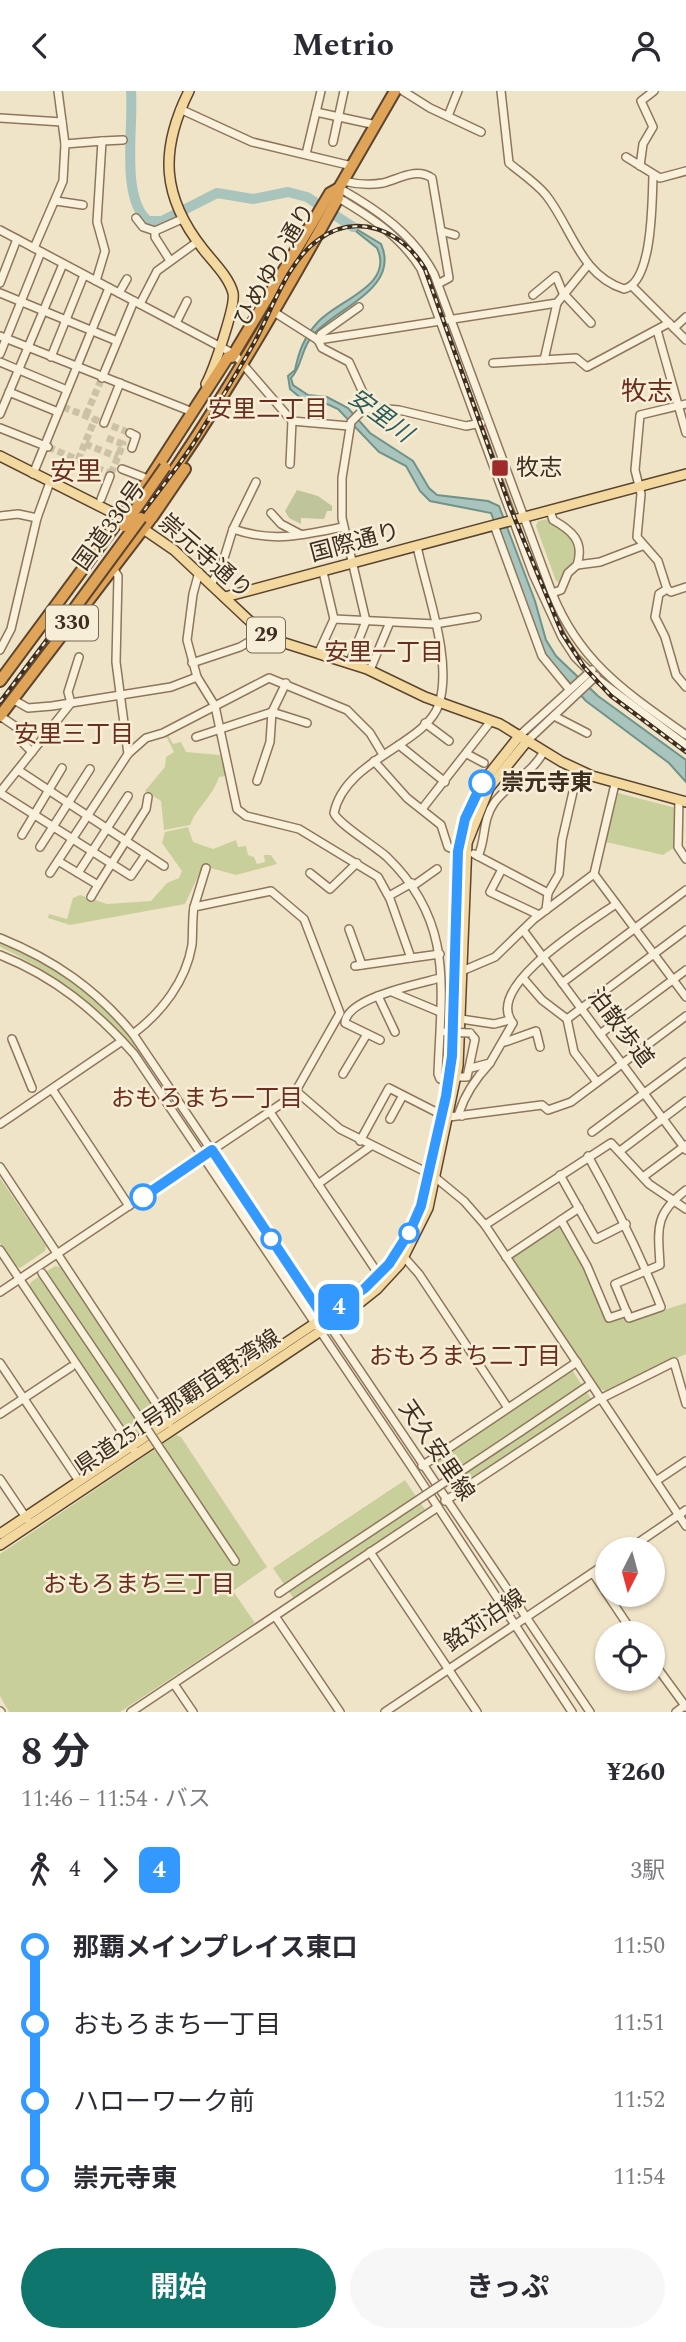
<!DOCTYPE html>
<html lang="ja">
<meta charset="utf-8">
<style>
:root{--surface:#fff;--page:#f7f7f7;--text:#2b2b33;--muted:#7c7c81;--accent:#0f766e}
body{margin:0;font-family:Spectral,"Noto Sans JP",serif;background:var(--page);color:var(--text);height:100vh;display:flex;flex-direction:column;font-size:26px;white-space:nowrap}
*{box-sizing:border-box;margin:0}
p{font-size:23px;color:var(--muted)}
.icon{flex:none;width:38px;height:38px;fill:none;stroke:currentColor;stroke-width:2;stroke-linecap:round;stroke-linejoin:round}
.map{position:relative;height:1621px;overflow:hidden}
.panel{display:flex;flex-direction:column;background:var(--surface);flex:1}
.panel>*{flex:none}
.badge{padding:0 14px;border-radius:10px;font-size:24px;line-height:46px}
.needle{width:46px;rotate:186deg}
.buttons{position:absolute;left:595px;top:1446px;display:grid;gap:14px}
.buttons a{display:grid;place-items:center;width:70px;height:70px;border-radius:50%;background:var(--surface);box-shadow:0 2px 5px #0004;font-size:35px}
.map>.badge{position:absolute;translate:-50% -50%;box-shadow:0 0 0 4px #fff}
.legs{display:flex;align-items:center;gap:10px;height:77px;padding:0 21px;font-size:23px}
.legs p{margin-inline-start:auto}
.summary{display:flex;align-items:center;justify-content:space-between;height:119px;padding:0 21px}
h1{font-size:38px;font-weight:700;line-height:52px}
.primary-button{display:flex;gap:14px;margin-top:auto;padding:14px 21px}
.primary-button a{flex:1;height:80px;border-radius:42px;background:var(--accent);color:#fff;font-size:28px;font-weight:700;line-height:80px;text-align:center}
.primary-button a+a{background:var(--page);color:var(--text)}
ul{padding:0 21px;list-style:none}
li{display:flex;align-items:center;gap:24px;height:77px;font-size:26px}
li i{display:grid;place-items:center;width:10px;height:100%;margin:0 9px;background:currentColor}
li i::after{content:'';width:18px;height:18px;margin:-9px;border:5px solid;border-radius:50%;background:var(--surface)}
li p{margin-inline-start:auto}
li:first-child i{background:linear-gradient(#0000 50%,currentColor 0)}
li:last-child i{background:linear-gradient(currentColor 50%,#0000 0)}
header{display:flex;justify-content:space-between;align-items:center;height:91px;padding:0 21px;background:var(--surface);font-size:32px;font-weight:700}
.map>svg:first-child{display:block}
.green{fill:#c9cf9b}
.cemetery{fill:#bfc49a}
.water{fill:#a9c4bc;stroke:#6f938a;stroke-width:2}
.lines{fill:none;stroke-linecap:round;stroke-linejoin:round}
.river{stroke:#a9c4bc;stroke-width:10}
.minor-tunnel{stroke:#ccc0a6;stroke-width:7;stroke-dasharray:7 3.5;stroke-linecap:butt}
.minor-casing{stroke:#8d765c;stroke-width:10}
.major-casing{stroke:#5b4430;stroke-width:12}
.highway-casing{stroke:#5b4430;stroke-width:14}
.minor{stroke:#faf1dc;stroke-width:7}
.major{stroke:#f3d9a0;stroke-width:9}
.highway{stroke:#e0a458;stroke-width:10}
.rail-casing{stroke:#3d2e20;stroke-width:4.5}
.rail{stroke:#f7eed8;stroke-width:2;stroke-dasharray:5;stroke-linecap:butt}
.minor-bridge-casing{stroke:#8d765c;stroke-width:10;stroke-linecap:butt}
.highway-bridge-casing{stroke:#5b4430;stroke-width:14;stroke-linecap:butt}
.minor-bridge{stroke:#faf1dc;stroke-width:7}
.highway-bridge{stroke:#e0a458;stroke-width:10}
.line-1-casing{stroke:#fff;stroke-width:16}
.line-1{stroke:#39f;stroke-width:10}
.poi-dot{fill:#9e2a2b;stroke:#f7eed8;stroke-width:2.5}
.stop-1-dot{fill:#fff;stroke:#39f;stroke-width:3.5}
.labels{text-anchor:middle;dominant-baseline:central;stroke-width:5;stroke-linejoin:round;paint-order:stroke}
.shield{fill:#f7eed8;stroke:#756857;stroke-width:2}
.shield-label{font-size:21px;font-weight:bold;fill:#3d2e20}
.street-label{font-size:23px;fill:#3d2e20;stroke:#f7eed8}
.poi-label{font-size:23px;fill:#3d2e20;stroke:#f7eed8;text-anchor:start}
.stop-label{font-size:23px;font-weight:bold;fill:#3d2e20;stroke:#f7eed8;text-anchor:start}
.neighbourhood-label{font-size:24px;fill:#6b2e1e;stroke:#f7eed8}
.water-label{font-size:24px;font-style:italic;fill:#2f5d5a;stroke:#f7eed8}
.quarter-label{font-size:26px;fill:#6b2e1e;stroke:#f7eed8}
</style>
<header><svg class="icon" aria-label="back" viewBox="0 0 24 24"><path d="M15 5l-7 7 7 7"/></svg>Metrio<svg class="icon" aria-label="person" viewBox="0 0 24 24"><circle cx="12" cy="8" r="4"/><path d="M4 21q1-7 8-7t8 7"/></svg></header>
<div class="map">
<svg width="686" height="1621" viewBox="0 0 686 1621">
<rect width="100%" height="100%" fill="#f0e4c8"/>
<g class="green">
<path d="M548 428 573 447 577 462 561 492 556 490 536 435 538 430Z"/>
<path d="M168 644 173 653 181 651 186 661 220 664 226 685 219 686C213 705 197 716 190 734L164 739 161 710 145 700 165 676 166 666 174 661 166 645Z"/>
<path d="M618 702 676 717 675 756 663 764 606 751Z"/>
<path d="M188 736 193 751 213 758 236 749 238 756 246 755 248 764 254 766 257 773 265 771 264 764H271L277 773 236 784 203 775 185 813 70 834 48 827 49 823 67 828 73 807 80 804 107 813 151 810 167 792 179 787 182 780 162 752 165 741Z"/>
<path d="M0 851C56 875 116 910 143 968 102 921 57 882 0 856Z"/>
<path d="M0 1087 46 1155 45 1160 20 1177 16 1175 0 1152Z"/>
<path d="M561 1135 585 1175 608 1230 625 1223 629 1230 686 1212V1263L606 1300 600 1298 512 1168Z"/>
<path d="M55 1175 60 1176 159 1324 158 1328 134 1346 129 1344 29 1196 31 1191Z"/>
<path d="M572 1279 592 1309 454 1400 435 1370Z"/>
<path d="M176 1344 181 1346 267 1476 233 1500 255 1532 120 1621H9L0 1605V1463Z"/>
<path d="M405 1389 426 1420 294 1508 273 1477Z"/>
</g>
<path class="cemetery" d="M297 399 318 405 332 415V420H327L324 428 301 427V433L289 427 285 420Z"/>
<path class="water" d="M343 130 381 153C401 198 335 217 312 245 301 258 302 276 291 287L293 294 308 304 327 306 348 317 370 342 413 370 429 397 437 404 488 410 499 415 535 510 546 549 556 565 598 605 686 669V691L669 672 586 610 546 566 491 422 430 410 420 400 406 375 379 361 338 318 323 311 302 308 290 298 288 285 295 279C299 260 304 246 318 231 337 209 395 195 377 157Z"/>
<g class="lines">
<path class="river" d="M131 0C134 34 120 107 148 130H162L217 102 253 108 288 101 307 106 353 136"/>
<g class="minor-tunnel">
<path d="M63 316 130 342"/>
<path d="M86 324 101 289"/>
<path d="M107 347 123 353 110 385"/>
<path d="M85 353 118 366"/>
<path d="M48 356 111 383"/>
<path d="M78 369 95 328"/>
</g>
<defs>
<g id="minor">
<path d="M403 0 430 17 481 41"/>
<path d="M501 0 509 72C521 82 536 92 546 104 572 137 580 184 624 198 653 192 652 109 653 85"/>
<path d="M180 18 252 51 352 75"/>
<path d="M316 21 376 34"/>
<path d="M448 25 458 0"/>
<path d="M0 27 62 31"/>
<path d="M102 50 123 49"/>
<path d="M333 51 344 0"/>
<path d="M65 53 102 50 97 131 105 160 96 190"/>
<path d="M306 63 321 0"/>
<path d="M626 66 660 87 686 80"/>
<path d="M640 75 643 53 653 36 641 10 654 0"/>
<path d="M343 90C355 93 371 94 383 92 399 88 416 76 432 87L449 187 438 193"/>
<path d="M339 97C378 119 413 143 434 183L552 502C580 572 627 602 686 644"/>
<path d="M337 106C369 125 401 145 421 178L533 483 562 546 575 566 595 586 686 654"/>
<path d="M56 110 83 114"/>
<path d="M136 127 143 136 155 140 182 128"/>
<path d="M0 139 234 263 292 330 349 335"/>
<path d="M155 140V146L169 168"/>
<path d="M441 140 455 144"/>
<path d="M34 157 63 90 65 53 58 0"/>
<path d="M0 192 17 148"/>
<path d="M632 195 686 249"/>
<path d="M0 202 117 250"/>
<path d="M119 202 127 188"/>
<path d="M533 204 556 185 563 202 591 232"/>
<path d="M140 213 157 180 197 151"/>
<path d="M274 221 318 249 322 257 349 271 370 317"/>
<path d="M176 232 187 210"/>
<path d="M674 237 686 226"/>
<path d="M657 239 686 342"/>
<path d="M0 245 190 320"/>
<path d="M318 249 557 212 588 174"/>
<path d="M318 249 321 243 359 216"/>
<path d="M0 263 41 161"/>
<path d="M51 266 84 184"/>
<path d="M544 269 557 212"/>
<path d="M0 271 67 299"/>
<path d="M493 272 576 267 587 276 669 232"/>
<path d="M102 287 134 210"/>
<path d="M9 301 58 321"/>
<path d="M0 323 63 173"/>
<path d="M104 332 120 292"/>
<path d="M0 337 48 356"/>
<path d="M130 342 136 345 132 357"/>
<path d="M290 373 292 330"/>
<path d="M122 378 143 386"/>
<path d="M33 383 109 197"/>
<path d="M101 408 110 385"/>
<path d="M550 419 553 429C571 439 585 450 577 474L568 482 561 499 552 502"/>
<path d="M271 422 281 433 300 443"/>
<path d="M0 425 18 423 37 427"/>
<path d="M494 434 542 565 569 598"/>
<path d="M233 438 256 391"/>
<path d="M417 455C426 500 453 569 439 613 426 654 345 668 334 722 338 733 375 755 387 766 455 832 441 897 438 983L440 988 449 991"/>
<path d="M577 474 600 471 642 455"/>
<path d="M113 477 118 485 116 571 128 663"/>
<path d="M199 481 193 503 187 549 197 586 215 615 237 718 246 725 299 738 378 786 390 808 411 867 440 863"/>
<path d="M323 481 334 528"/>
<path d="M211 493 221 477 233 438C273 452 303 444 343 436"/>
<path d="M686 496 671 501 667 498 659 503 655 526 665 546 676 584 686 596"/>
<path d="M667 498 658 470 637 446 641 403 635 379 640 324 686 313"/>
<path d="M0 559 11 538 37 427 50 391"/>
<path d="M318 563 334 528 435 533 477 526"/>
<path d="M350 571 366 530 342 427V387L351 331 363 319 375 317 399 319 466 335 481 332"/>
<path d="M192 572 240 556 264 542"/>
<path d="M370 579 390 531"/>
<path d="M14 609 28 617 52 615 171 596 197 586"/>
<path d="M0 625 22 640 23 652 32 661"/>
<path d="M554 625 587 642"/>
<path d="M425 632 449 650"/>
<path d="M520 644 592 579"/>
<path d="M196 646 272 621 307 632"/>
<path d="M528 649 596 585"/>
<path d="M399 654 445 691"/>
<path d="M467 663 484 672"/>
<path d="M374 670 407 707 441 734 448 756 458 760"/>
<path d="M18 679 164 775"/>
<path d="M257 690 270 651 272 621 286 592"/>
<path d="M0 701 71 612 68 601 79 566"/>
<path d="M0 702 131 785 146 763"/>
<path d="M679 709 678 756 686 768"/>
<path d="M422 718 491 630"/>
<path d="M22 744 62 677"/>
<path d="M40 756 90 678"/>
<path d="M474 763 548 802"/>
<path d="M478 765C486 749 482 729 494 712 508 693 533 682 544 660"/>
<path d="M58 770 98 794 91 806"/>
<path d="M501 780 490 801 539 824"/>
<path d="M50 782 128 663 146 647 163 642 269 587 347 619 370 642 382 662"/>
<path d="M78 782 128 705"/>
<path d="M310 782 330 798 357 772"/>
<path d="M594 783 686 906"/>
<path d="M98 794 146 718 148 706"/>
<path d="M413 795 437 778"/>
<path d="M389 805 412 792"/>
<path d="M194 816 206 777"/>
<path d="M546 819 548 802 559 783 562 749 578 679"/>
<path d="M349 838 362 874"/>
<path d="M523 839 686 1059"/>
<path d="M0 847C54 869 96 898 133 943L590 1621"/>
<path d="M0 864C55 886 95 919 134 963L411 1375 572 1621"/>
<path d="M355 875 411 867"/>
<path d="M462 880 495 866 534 828 594 783 615 693"/>
<path d="M523 887 542 909 567 928 686 839"/>
<path d="M562 892 686 799"/>
<path d="M392 901 440 921"/>
<path d="M378 905 395 941"/>
<path d="M461 928 494 933 510 929"/>
<path d="M567 928 574 961 597 991"/>
<path d="M600 943 686 879"/>
<path d="M12 948 32 997"/>
<path d="M380 949 345 932C346 907 418 893 440 887"/>
<path d="M505 951 536 940 540 956"/>
<path d="M471 977 490 972 513 932C482 896 592 830 616 813"/>
<path d="M343 983 367 943"/>
<path d="M457 986H467L475 948 470 942"/>
<path d="M52 998 129 1115"/>
<path d="M296 1000 340 1038 428 1082"/>
<path d="M270 1021 379 1184"/>
<path d="M462 1025 459 1022C465 1003 476 987 490 972"/>
<path d="M449 1026 542 1014 548 1019 571 1011 686 925"/>
<path d="M390 1028 402 1006"/>
<path d="M0 1033 122 950"/>
<path d="M592 1041 686 971"/>
<path d="M360 1050 389 997 442 1024"/>
<path d="M620 1060 686 1010"/>
<path d="M588 1065C616 1115 640 1163 661 1216L629 1227 615 1193 660 1174C658 1138 654 1123 686 1099"/>
<path d="M0 1076 169 1332"/>
<path d="M560 1084 596 1148 626 1133"/>
<path d="M643 1086 686 1054"/>
<path d="M436 1087 464 1110 485 1134 686 1435"/>
<path d="M318 1093 371 1055"/>
<path d="M561 1129 587 1175 609 1227 627 1221"/>
<path d="M485 1134 611 1052 649 1093 686 1118"/>
<path d="M0 1159 134 1359"/>
<path d="M404 1166 419 1183 508 1317"/>
<path d="M506 1166 579 1117"/>
<path d="M42 1182 115 1290"/>
<path d="M0 1201 293 1005 340 922 304 828 271 800 194 816C192 828 193 841 192 854 186 890 162 921 133 943"/>
<path d="M0 1272 79 1390"/>
<path d="M0 1323 71 1276"/>
<path d="M520 1341 588 1295"/>
<path d="M422 1375 577 1271"/>
<path d="M0 1388 27 1428"/>
<path d="M656 1390 686 1370"/>
<path d="M189 1401 235 1470"/>
<path d="M445 1410 596 1310 674 1271 686 1313"/>
<path d="M629 1458 686 1419"/>
<path d="M370 1461 477 1621"/>
<path d="M593 1482 633 1542"/>
<path d="M279 1502 316 1477"/>
<path d="M275 1525 340 1621"/>
<path d="M653 1571 686 1616"/>
<path d="M174 1593 193 1621"/>
<path d="M0 1620 1 1621"/>
<path d="M131 1621 438 1416"/>
<path d="M385 1621 607 1472"/>
<path d="M676 1621 684 1615"/>
</g>
<g id="major">
<path d="M189 0C159 60 162 106 203 158 213 171 229 186 233 202 236 215 213 280 206 293"/>
<path d="M0 365 127 429"/>
<path d="M139 435 174 459 257 537 275 549 367 578 425 606 500 633 562 671 592 685 686 711"/>
<path d="M225 506 686 383"/>
<path d="M0 1443 341 1215 389 1173 410 1140 420 1115 446 1005 452 966 456 787 462 739 482 692 520 644"/>
<path d="M0 1454 343 1225 377 1198 400 1173 428 1117 458 975 467 752 489 697 528 649"/>
</g>
<g id="highway">
<path d="M232 266 330 102 339 97"/>
<path d="M141 427C214 325 277 217 338 107L339 97 395 0"/>
<path d="M0 590 150 387 228 266 234 263"/>
<path d="M0 625 153 425 185 378"/>
</g>
</defs>
<use href="#minor" class="minor-casing"/>
<use href="#major" class="major-casing"/>
<use href="#highway" class="highway-casing"/>
<use href="#minor" class="minor"/>
<use href="#major" class="major"/>
<use href="#highway" class="highway"/>
<defs>
<path id="rail" d="M0 611C45 552 89 492 134 433 155 404 178 377 197 347 216 316 236 284 254 252 272 219 287 171 318 149 357 120 403 140 425 178L510 416 562 542 584 576 611 605 686 661"/>
</defs>
<use href="#rail" class="rail-casing"/>
<use href="#rail" class="rail"/>
<defs>
<g id="minor-bridge">
<path d="M445 941 470 942"/>
<path d="M115 1290 189 1401"/>
<path d="M316 1477 520 1341"/>
</g>
<g id="highway-bridge">
<path d="M124 435 165 376"/>
<path d="M55 544 141 427"/>
</g>
</defs>
<use href="#minor-bridge" class="minor-bridge-casing"/>
<use href="#highway-bridge" class="highway-bridge-casing"/>
<use href="#minor-bridge" class="minor-bridge"/>
<use href="#highway-bridge" class="highway-bridge"/>
</g>
<g class="lines">
<defs>
<path id="line-1" d="M143 1106 212 1059 324 1227 365 1197 389 1173 410 1140 421 1115 446 1005 452 965 458 760 465 728 482 692"/>
</defs>
<use href="#line-1" class="line-1-casing"/>
<use href="#line-1" class="line-1"/>
</g>
<rect class="poi-dot" x="491" y="368" width="18" height="18" rx="3.5"/>
<g class="stop-1-dot">
<circle cx="482" cy="692" r="12"/>
<circle cx="143" cy="1106" r="12"/>
<circle cx="409" cy="1142" r="9"/>
<circle cx="271" cy="1148" r="9"/>
</g>
<g class="labels">
<g class="shield">
<rect x="46" y="514.5" width="52" height="35" rx="5"/>
<rect x="247" y="526.5" width="38" height="35" rx="5"/>
</g>
<g class="shield-label">
<text x="72" y="532">330</text>
<text x="266" y="544">29</text>
</g>
<g class="street-label">
<text transform="translate(275 174) rotate(-60)">ひめゆり通り</text>
<text transform="translate(110 435) rotate(-54)">国道330号</text>
<text transform="translate(355 452) rotate(-15)">国際通り</text>
<text transform="translate(205 466) rotate(41)">崇元寺通り</text>
<text transform="translate(620 937) rotate(53)">泊散歩道</text>
<text transform="translate(178 1312) rotate(-34)">県道251号那覇宜野湾線</text>
<text transform="translate(436 1360) rotate(56)">天久安里線</text>
<text transform="translate(485 1530) rotate(-34)">銘苅泊線</text>
</g>
<g class="poi-label">
<text x="516" y="377">牧志</text>
</g>
<g class="stop-label">
<text x="501" y="692">崇元寺東</text>
</g>
<g class="neighbourhood-label">
<text x="268" y="319">安里二丁目</text>
<text x="384" y="562">安里一丁目</text>
<text x="74" y="644">安里三丁目</text>
<text x="207" y="1008">おもろまち一丁目</text>
<text x="465" y="1266">おもろまち二丁目</text>
<text x="139" y="1494">おもろまち三丁目</text>
</g>
<g class="water-label">
<text transform="translate(380 325) rotate(36)">安里川</text>
</g>
<g class="quarter-label">
<text x="647" y="301">牧志</text>
<text x="76" y="381">安里</text>
</g>
</g>
</svg>
<div class="buttons">
<a><svg class="needle" viewBox="-14 -14 28 28"><path d="M0-13l5 13h-10z" fill="#e53935"/><path d="M0 13l5-13h-10z" fill="#7c7c81"/></svg></a>
<a><svg class="icon" aria-label="locate" viewBox="0 0 24 24"><circle cx="12" cy="12" r="6"/><path d="M12 2v4M12 18v4M2 12h4M18 12h4"/></svg></a>
</div>
<b class="badge" style="left:339px;top:1216px;background:#39f;color:#fff">4</b>
</div>
<section class="panel">
<div class="summary"><div><h1>8 分</h1><p>11:46 – 11:54 · バス</p></div><b>¥260</b></div>
<div class="legs"><svg class="icon" aria-label="walk" viewBox="0 0 24 24"><circle cx="13" cy="4" r="2"/><path d="M13 8l-2 6 4 7M11 14l-3 7M7 12l3-4h3l4 4"/></svg>4<svg class="icon" aria-label="forward" viewBox="0 0 24 24"><path d="M9 5l7 7-7 7"/></svg><b class="badge" style="background:#39f;color:#fff">4</b><p>3駅</p></div>
<ul>
<li><i style="color:#39f"></i><b>那覇メインプレイス東口</b><p>11:50</p></li>
<li><i style="color:#39f"></i><span>おもろまち一丁目</span><p>11:51</p></li>
<li><i style="color:#39f"></i><span>ハローワーク前</span><p>11:52</p></li>
<li><i style="color:#39f"></i><b>崇元寺東</b><p>11:54</p></li>
</ul>
<div class="primary-button"><a>開始</a><a>きっぷ</a></div>
</section>
